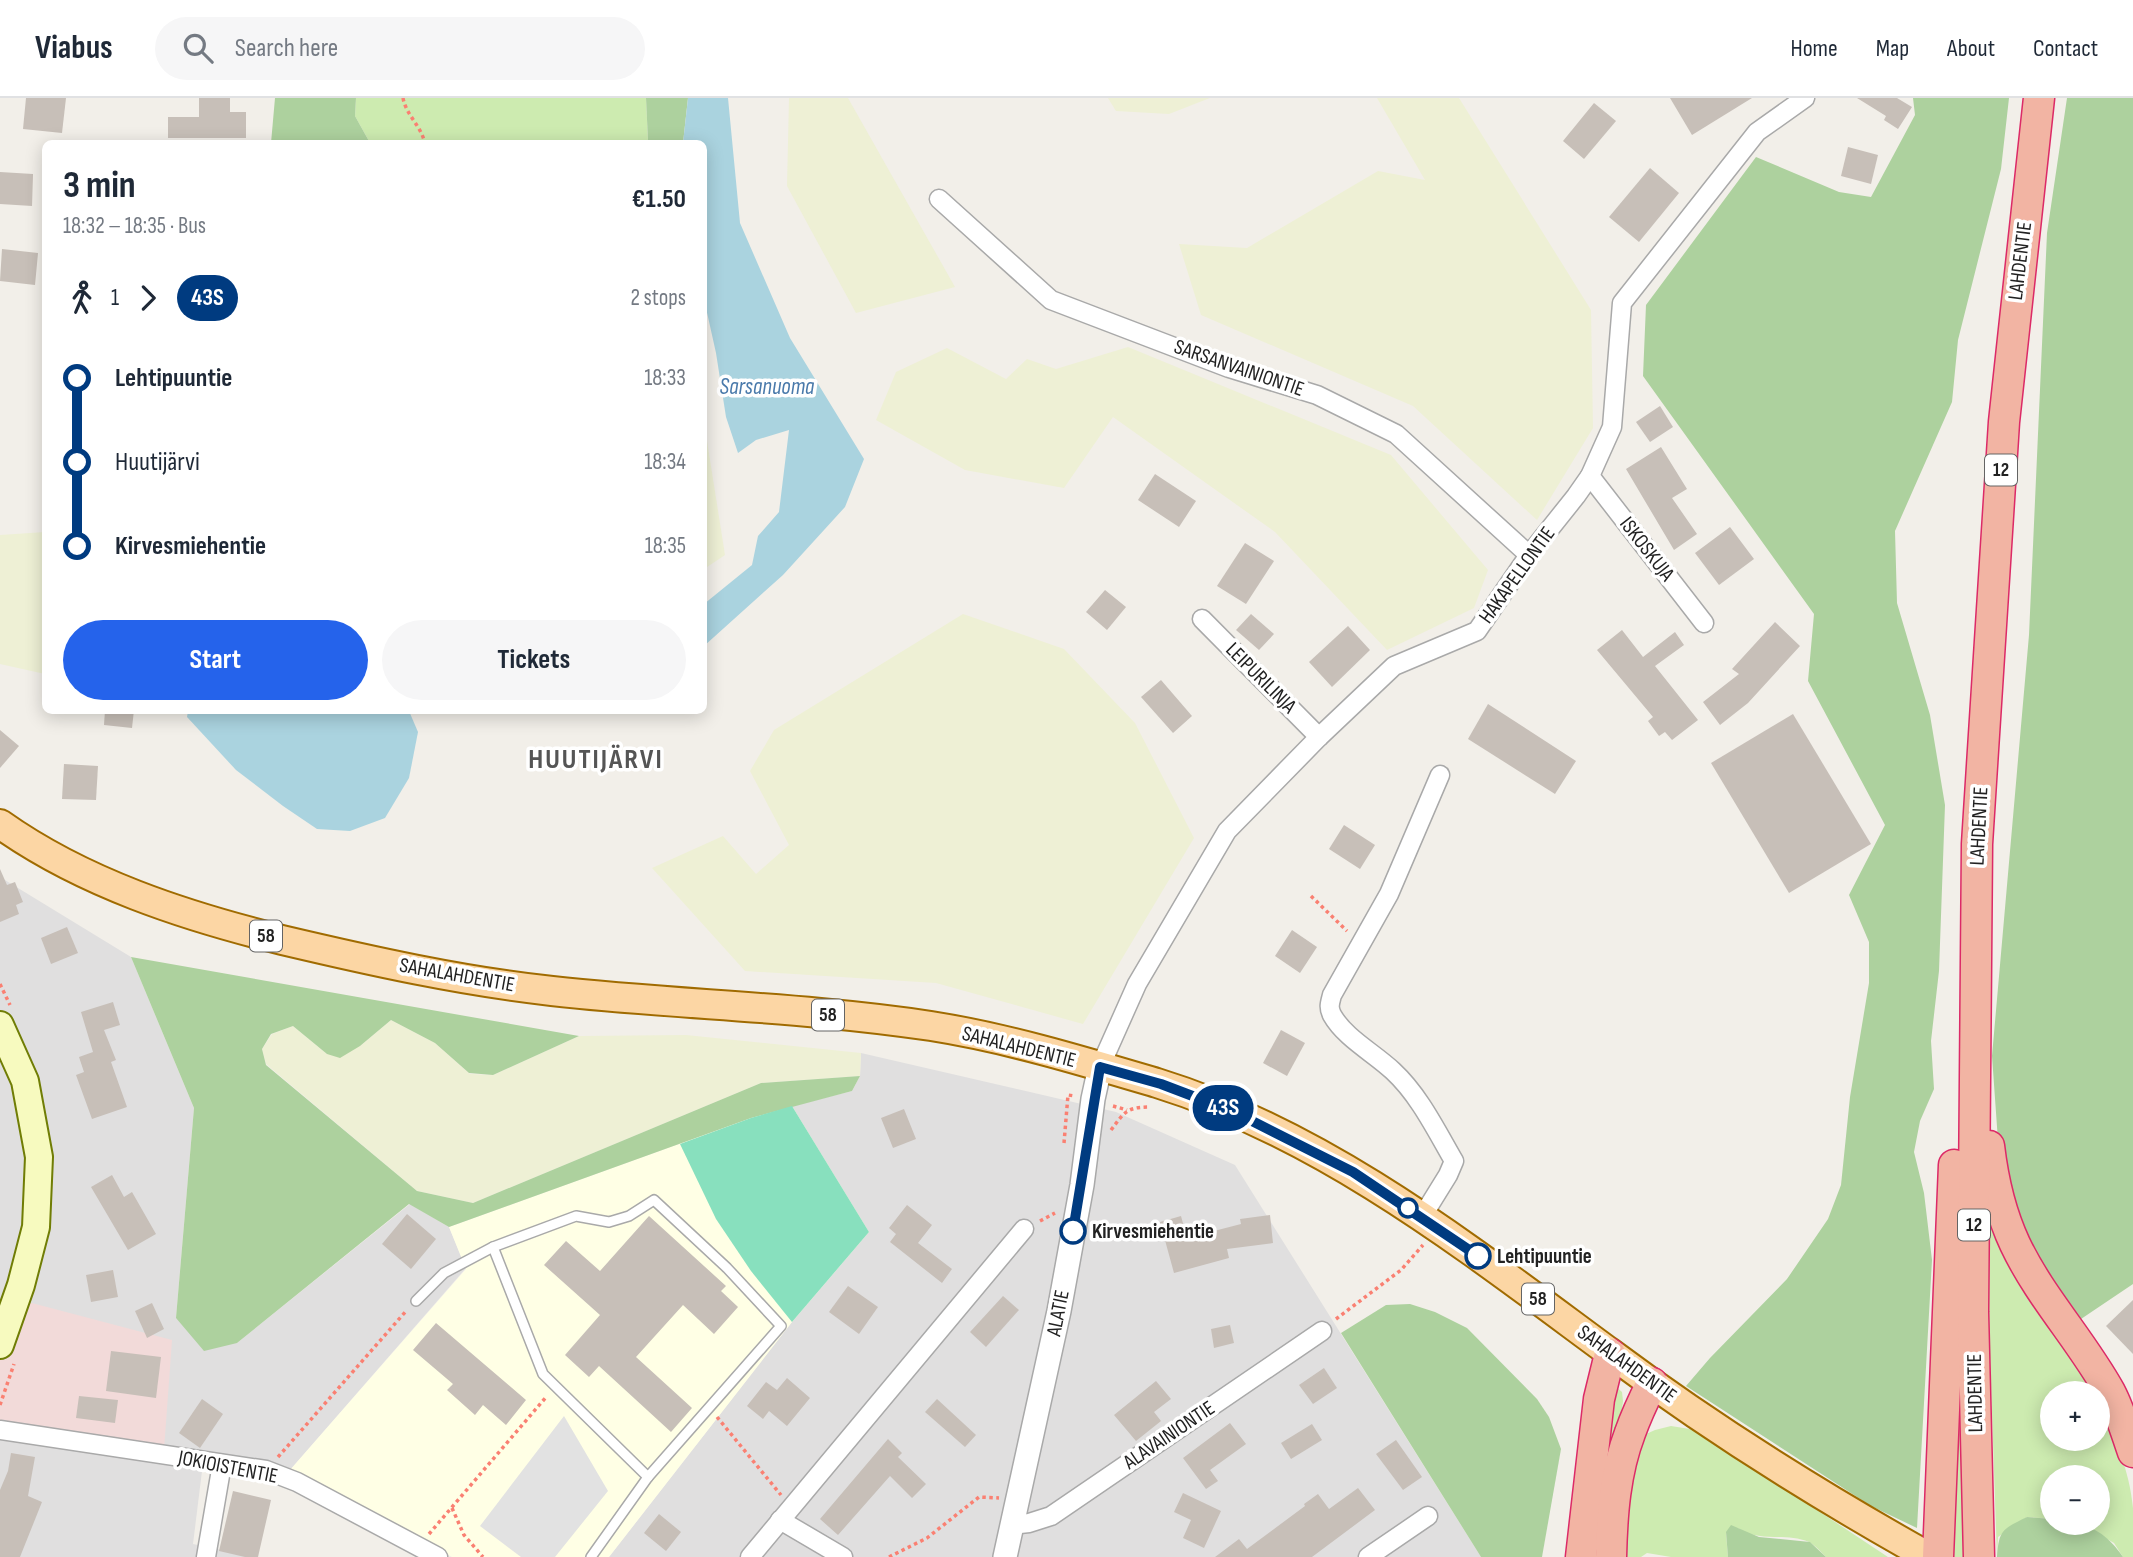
<!DOCTYPE html>
<meta charset="utf-8">
<style>
:root{--surface:#fff;--page:#f6f6f7;--text:#1f2937;--muted:#747a83;--line:#e0e1e3;--accent:#2563eb}
body{margin:0;font-family:"Sofia Sans Condensed",sans-serif;background:var(--page);color:var(--text);height:100vh;display:flex;flex-direction:column;font-size:26px;white-space:nowrap}
*{box-sizing:border-box;margin:0}
p{font-size:23px;color:var(--muted)}
.icon{flex:none;width:38px;height:38px;fill:none;stroke:currentColor;stroke-width:2;stroke-linecap:round;stroke-linejoin:round}
.map{position:relative;flex:1;overflow:hidden}
.details{position:absolute;left:42px;top:42px;width:665px;height:574px;display:flex;flex-direction:column;background:var(--surface);border-radius:10px;box-shadow:0 4px 18px #0003}
.details>*{flex:none}
.badge{padding:0 14px;border-radius:23px;font-size:24px;line-height:46px}
.tools{position:absolute;left:2040px;top:1283px;display:grid;gap:14px}
.tools a{display:grid;place-items:center;width:70px;height:70px;border-radius:50%;background:var(--surface);box-shadow:0 4px 18px #0003;font-size:35px}
.map>.badge{position:absolute;translate:-50% -50%;box-shadow:0 0 0 4px #fff}
.legs{display:flex;align-items:center;gap:10px;height:77px;padding:0 21px;font-size:23px}
.legs p{margin-inline-start:auto}
.overview{display:flex;align-items:center;justify-content:space-between;height:119px;padding:0 21px}
h1{font-size:38px;font-weight:700;line-height:52px}
.button{display:flex;gap:14px;margin-top:auto;padding:14px 21px}
.button a{flex:1;height:80px;border-radius:42px;background:var(--accent);color:#fff;font-size:28px;font-weight:700;line-height:80px;text-align:center}
.button a+a{background:var(--page);color:var(--text)}
ul{padding:0 21px;list-style:none}
li{display:flex;align-items:center;gap:24px;height:84px;font-size:26px}
li i{display:grid;place-items:center;width:10px;height:100%;margin:0 9px;background:currentColor}
li i::after{content:'';width:18px;height:18px;margin:-9px;border:5px solid;border-radius:50%;background:var(--surface)}
li p{margin-inline-start:auto}
li:first-child i{background:linear-gradient(#0000 50%,currentColor 0)}
li:last-child i{background:linear-gradient(currentColor 50%,#0000 0)}
header{display:flex;align-items:center;gap:42px;box-sizing:border-box;height:98px;padding:0 35px;background:var(--surface);border-bottom:2px solid var(--line)}
header strong{font-size:33px}
nav{display:flex;gap:38px;margin-inline-start:auto;font-size:24px}
.search{width:490px;height:63px;background:var(--page);display:flex;align-items:center;gap:18px;box-sizing:border-box;padding:0 24px;border-radius:38px;color:var(--muted);font-size:26px}
.map>svg:first-child{display:block}
.residential{fill:#e0dfdf}
.commercial{fill:#f2dad9}
.education{fill:#ffffe5}
.farmland{fill:#eef0d5}
.grass{fill:#cdebb0}
.forest{fill:#add19e}
.pitch{fill:#88e0be}
.parking{fill:#e2e2e2}
.water{fill:#aad3df}
.building{fill:#c7bfb8}
.lines{fill:none;stroke-linecap:round;stroke-linejoin:round}
.service-casing{stroke:#a9a9a9;stroke-width:12}
.minor-casing{stroke:#a9a9a9;stroke-width:21}
.tertiary-casing{stroke:#a9a9a9;stroke-width:26}
.secondary-casing{stroke:#707d05;stroke-width:30}
.primary-casing{stroke:#a06b00;stroke-width:32}
.trunk-casing{stroke:#dc2a67;stroke-width:33}
.path{stroke:#fa8072;stroke-width:3.5;stroke-dasharray:3.5 3.5;stroke-linecap:butt}
.service{stroke:#fff;stroke-width:9}
.minor{stroke:#fff;stroke-width:18}
.tertiary{stroke:#fff;stroke-width:23}
.secondary{stroke:#f7fabf;stroke-width:26}
.primary{stroke:#fcd6a4;stroke-width:28}
.trunk{stroke:#f2b4a3;stroke-width:30}
.line-1-casing{stroke:#fff;stroke-width:16}
.line-1{stroke:#003b80;stroke-width:10}
.stop-1-dot{fill:#fff;stroke:#003b80;stroke-width:3.5}
.labels{text-anchor:middle;dominant-baseline:central;stroke-width:7;stroke-linejoin:round;paint-order:stroke}
.shield{fill:#fff;stroke:#646464;stroke-width:2}
.shield-label{font-size:19px;font-weight:bold;fill:#222}
.street-label{font-size:21px;fill:#222;stroke:#fff}
.stop-label{font-size:21px;font-weight:bold;fill:#222;stroke:#fff;text-anchor:start}
.water-label{font-size:23px;font-style:italic;fill:#4a7aab;stroke:#fff}
.district-label{font-size:28px;font-weight:bold;letter-spacing:2px;fill:#555;stroke:#fff}
</style>
<header>
<strong>Viabus</strong>
<div class="search"><svg class="icon" aria-label="search" viewBox="0 0 24 24"><circle cx="10" cy="10" r="6"/><path d="M15 15l6 6"/></svg>Search here</div>
<nav><a>Home</a><a>Map</a><a>About</a><a>Contact</a></nav>
</header>
<div class="map">
<svg width="2133" height="1459" viewBox="0 0 2133 1459">
<rect width="100%" height="100%" fill="#f2efe9"/>
<g class="residential">
<path d="M0 779 131 859 194 1010 176 1220 237 1245 410 1106 449 1129 466 1170 290 1372 164 1351 0 1222Z"/>
<path d="M861 955 1116 1014 1235 1067 1481 1459H609L792 1224 868 1135 792 1008 852 993 860 978Z"/>
<path d="M0 1334 202 1373 193 1446 256 1459H0Z"/>
</g>
<path class="commercial" d="M9 1199 172 1242 163 1365 0 1334V1222Z"/>
<path class="education" d="M792 1008 869 1134 792 1224 609 1459H452L290 1372 466 1171 449 1129 751 1020Z"/>
<g class="farmland">
<path d="M789 0H848L955 189 856 215 787 88Z"/>
<path d="M1108 0H1210L1169 16 1116 13Z"/>
<path d="M1377 0H1459L1591 212 1593 330 1537 422 1413 308 1201 217 1179 146 1247 150 1378 73 1425 82Z"/>
<path d="M1128 249 1391 357 1488 472 1474 510 1387 552 1275 434 1113 319 1064 390 965 372 876 322 896 274 947 250 1006 281 1027 261 1056 271Z"/>
<path d="M704 324 725 457 704 471Z"/>
<path d="M45 434H46L45 576 0 566V437Z"/>
<path d="M963 516 1064 551 1135 625 1194 740 1083 926 936 885 745 873 652 770 723 738 756 776 789 747 750 673 774 632Z"/>
<path d="M391 922 435 945 470 976 493 977 579 938 686 937 861 955 860 978 761 985 473 1105 417 1093 266 966 262 951 272 936 293 928 327 956 360 948Z"/>
</g>
<g class="grass">
<path d="M356 0H646L648 44 645 46 370 45 355 18Z"/>
<path d="M1987 1104 2094 1295H2053V1340H2098V1302C2114 1335 2130 1374 2133 1410 2133 1426 2133 1443 2133 1459H2123L2114 1445 2079 1425 2098 1424V1379H2053V1421L2027 1419 1998 1439 1997 1459 1988 1199Z"/>
<path d="M1957 1273 1962 1274 1967 1459H1947Z"/>
<path d="M1615 1288 1622 1294 1623 1303 1602 1459H1590Z"/>
<path d="M1671 1328 1696 1332 1888 1459H1826C1821 1454 1815 1447 1809 1444 1785 1434 1760 1445 1738 1430L1726 1435 1728 1459H1671L1647 1455 1641 1459H1619L1630 1373 1644 1337 1655 1332Z"/>
</g>
<g class="forest">
<path d="M275 0H356L355 18 370 45H271Z"/>
<path d="M646 0H688L683 45 645 46 648 43Z"/>
<path d="M1913 0H2009L2001 71 1958 242 1952 304 1895 433 1897 505 1930 617 1945 707 1939 873 1931 943 1934 991 1920 1023 1914 1054 1924 1095 1932 1162 1917 1430 1871 1408 1686 1288 1710 1260 1787 1181 1828 1121 1841 1087 1850 999 1869 885V844L1849 797 1885 727 1808 583 1814 516 1643 278 1646 207 1756 59 1839 94 1871 99 1915 17Z"/>
<path d="M2067 0H2133V1186L2081 1221 2035 1155 2010 1107 1999 1057 1992 958 2029 537 2047 135Z"/>
<path d="M131 859 579 938 493 977 469 975 435 945 391 922 360 948 340 960 327 956 293 928 271 936 262 951 266 967 417 1093 473 1105 761 985 860 978 852 993 751 1020 449 1129 409 1106 237 1245 204 1253 176 1220 194 1010Z"/>
<path d="M1410 1206 1435 1214 1467 1230 1537 1301 1549 1319 1561 1351 1542 1459H1481L1341 1235 1386 1207Z"/>
<path d="M2027 1419 2053 1421V1424C2085 1424 2104 1431 2123 1459H1997C1999 1431 2003 1431 2027 1419Z"/>
<path d="M1731 1427 1759 1439 1810 1444 1826 1459H1728L1726 1434Z"/>
</g>
<path class="pitch" d="M792 1008 869 1134 792 1224 751 1173 716 1121 680 1046 751 1020Z"/>
<path class="parking" d="M564 1318 608 1393 555 1459H521L480 1428Z"/>
<g class="water">
<path d="M688 0H728L740 125 790 240 864 361 845 409 783 477 704 548V506L752 467 758 438 779 414 789 332 756 342 738 355 726 319 716 255 704 201V46L683 45Z"/>
<path d="M188 613H409L418 634 409 680 385 720 350 733 317 731 283 708 236 672 187 619Z"/>
</g>
<g class="building">
<path d="M26 0H66L62 35 23 31Z"/>
<path d="M199 0H230V14H246V40H168V19H199Z"/>
<path d="M1670 0H1752L1692 37Z"/>
<path d="M1857 0H1897L1912 9 1898 31 1884 22 1886 18Z"/>
<path d="M1594 5 1616 23 1584 61 1563 43Z"/>
<path d="M1848 49 1878 57 1871 86 1841 78Z"/>
<path d="M1650 70 1679 95 1639 144 1609 119Z"/>
<path d="M0 74 33 76 32 108 0 106Z"/>
<path d="M2 151 38 155 35 187 0 183Z"/>
<path d="M1660 308 1673 329 1650 344 1636 324Z"/>
<path d="M1661 349 1687 391 1672 400 1697 436 1674 452 1626 371Z"/>
<path d="M1155 376 1196 403 1179 429 1138 402Z"/>
<path d="M1730 429 1754 461 1719 487 1695 455Z"/>
<path d="M1245 445 1274 463 1246 506 1217 488Z"/>
<path d="M1105 492 1126 509 1107 532 1086 514Z"/>
<path d="M1251 516 1274 536 1259 552 1236 532Z"/>
<path d="M1775 524 1800 548 1748 605 1720 627 1703 604 1739 576 1732 571Z"/>
<path d="M1348 528 1370 552 1332 589 1309 564Z"/>
<path d="M1622 532 1643 559 1675 534 1684 547 1655 568 1698 622 1672 642 1665 634 1659 638 1648 623 1653 619 1597 552Z"/>
<path d="M1161 582 1192 618 1173 635 1141 599Z"/>
<path d="M1488 606 1576 663 1555 696 1468 641Z"/>
<path d="M105 612H134L132 630 104 627Z"/>
<path d="M1793 616 1871 746 1789 795 1711 665Z"/>
<path d="M0 632 19 648 0 670Z"/>
<path d="M64 666 98 668 96 702 62 701Z"/>
<path d="M1344 727 1375 747 1360 771 1329 751Z"/>
<path d="M0 771 7 787 15 784 23 804 16 807 19 816 0 824Z"/>
<path d="M67 829 78 855 51 866 41 840Z"/>
<path d="M1292 832 1317 849 1300 875 1275 858Z"/>
<path d="M113 904 120 927 104 932 116 962 111 964 127 1009 92 1021 76 977 84 974 79 959 93 954 81 914Z"/>
<path d="M1281 932 1305 945 1287 978 1263 965Z"/>
<path d="M904 1011 916 1041 893 1050 881 1020Z"/>
<path d="M112 1077 124 1099 132 1094 156 1136 128 1152 91 1089Z"/>
<path d="M907 1107 932 1127 918 1145 952 1171 942 1185 890 1144 896 1136 889 1130Z"/>
<path d="M407 1116 436 1141 411 1171 382 1146Z"/>
<path d="M1270 1117 1273 1145 1227 1151 1229 1160 1174 1175 1160 1124 1181 1118 1187 1140 1241 1126 1240 1121Z"/>
<path d="M649 1118 726 1188 721 1193 738 1209 714 1236 683 1207 636 1259 692 1310 671 1334 599 1268 589 1279 565 1257 600 1217 544 1167 566 1143 600 1173Z"/>
<path d="M113 1172 118 1199 91 1204 86 1177Z"/>
<path d="M848 1188 878 1209 859 1236 829 1214Z"/>
<path d="M1003 1198 1019 1212 986 1249 970 1234Z"/>
<path d="M2133 1202V1256L2106 1228Z"/>
<path d="M152 1205 164 1231 147 1240 135 1213Z"/>
<path d="M436 1225 526 1302 506 1327 483 1307 475 1317 447 1292 453 1286 413 1252Z"/>
<path d="M1230 1227 1234 1245 1214 1250 1211 1231Z"/>
<path d="M111 1253 161 1259 156 1300 106 1293Z"/>
<path d="M1324 1270 1337 1290 1313 1306 1299 1287Z"/>
<path d="M787 1280 810 1300 787 1328 769 1313 763 1321 747 1308 766 1284 777 1292Z"/>
<path d="M1156 1283 1171 1301 1154 1314 1161 1323 1136 1343 1114 1317Z"/>
<path d="M79 1298 118 1302 115 1325 76 1320Z"/>
<path d="M202 1301 223 1316 200 1350 179 1335Z"/>
<path d="M937 1301 976 1337 965 1349 925 1314Z"/>
<path d="M1230 1325 1246 1346 1210 1372 1218 1383 1206 1391 1183 1360Z"/>
<path d="M1312 1326 1322 1342 1291 1361 1281 1345Z"/>
<path d="M888 1341 902 1355 898 1359 926 1386 912 1400 890 1378 838 1437 820 1421Z"/>
<path d="M1396 1342 1422 1379 1403 1392 1376 1356Z"/>
<path d="M11 1355 35 1359 28 1398 42 1404 20 1459H0V1392L8 1373Z"/>
<path d="M1358 1390 1375 1412 1312 1459H1215L1239 1441 1247 1451 1305 1408 1304 1406 1318 1396 1329 1411Z"/>
<path d="M233 1393 271 1402 258 1459H245L219 1453Z"/>
<path d="M1183 1395 1221 1413 1204 1450 1183 1440 1191 1422 1174 1414Z"/>
<path d="M659 1416 681 1434 666 1453 644 1435Z"/>
</g>
<g class="lines">
<defs>
<g id="service">
<path d="M493 1149 543 1276 648 1379"/>
<path d="M416 1203 444 1175 493 1149 576 1118 609 1124 629 1118 654 1102 727 1170 781 1228 648 1379 591 1459"/>
</g>
<g id="minor">
<path d="M939 101 1051 202 1229 270 1317 297 1396 336 1529 457"/>
<path d="M1590 378 1704 525"/>
<path d="M1202 521 1319 639"/>
<path d="M1100 969 1137 886 1227 733 1319 639 1394 568 1477 533 1529 457 1576 398 1590 378 1612 329 1622 205 1757 34 1805 0"/>
<path d="M1422 1119 1448 1077 1454 1063C1436 1032 1419 997 1393 973 1374 955 1345 940 1332 917 1328 909 1330 905 1332 897L1389 796 1440 677"/>
<path d="M0 1332 266 1372 297 1384 438 1459"/>
<path d="M780 1422 843 1459"/>
<path d="M1012 1427 1029 1425 1051 1418 1322 1233"/>
<path d="M206 1459 222 1366"/>
<path d="M750 1459 1024 1131"/>
<path d="M1368 1459 1428 1418"/>
</g>
<path id="tertiary" d="M1005 1459 1059 1213 1082 1087 1093 1001 1100 969"/>
<path id="secondary" d="M0 927 25 983 39 1059 36 1129 21 1187 0 1247"/>
<path id="primary" d="M0 726C83 785 185 818 282 842 371 863 461 883 552 893 678 907 806 909 931 928 1007 940 1083 963 1157 985 1325 1037 1469 1151 1609 1254 1711 1330 1818 1397 1929 1459"/>
<g id="trunk">
<path d="M1989 1048C1993 1082 2000 1114 2015 1146 2040 1199 2082 1243 2110 1294 2120 1313 2126 1334 2133 1354"/>
<path d="M1581 1459 1599 1301 1610 1256"/>
<path d="M1611 1459C1612 1417 1615 1374 1630 1335 1636 1318 1644 1301 1652 1285"/>
<path d="M1938 1459 1954 1067"/>
<path d="M1979 1459 1973 1214 1977 746 2004 324 2039 0"/>
</g>
</defs>
<use href="#service" class="service-casing"/>
<use href="#minor" class="minor-casing"/>
<use href="#tertiary" class="tertiary-casing"/>
<use href="#secondary" class="secondary-casing"/>
<use href="#primary" class="primary-casing"/>
<use href="#trunk" class="trunk-casing"/>
<g class="path">
<path d="M403 0C406 17 422 29 425 46"/>
<path d="M1311 798 1347 833"/>
<path d="M0 886 10 907"/>
<path d="M1113 1008 1127 1012"/>
<path d="M1111 1032C1124 1015 1126 1009 1149 1009"/>
<path d="M1064 1045 1068 997 1075 998"/>
<path d="M1040 1123 1055 1115"/>
<path d="M1336 1221 1401 1172 1423 1147"/>
<path d="M0 1307 14 1266"/>
<path d="M717 1319 781 1397"/>
<path d="M278 1359 407 1212"/>
<path d="M452 1410 464 1437 483 1459"/>
<path d="M429 1436 547 1298"/>
<path d="M889 1459 927 1440 979 1399 999 1400"/>
</g>
<use href="#service" class="service"/>
<use href="#minor" class="minor"/>
<use href="#tertiary" class="tertiary"/>
<use href="#secondary" class="secondary"/>
<use href="#primary" class="primary"/>
<use href="#trunk" class="trunk"/>
</g>
<g class="lines">
<defs>
<path id="line-1" d="M1073 1133 1100 969 1161 986 1232 1013 1256 1025 1353 1074 1478 1158"/>
</defs>
<use href="#line-1" class="line-1-casing"/>
<use href="#line-1" class="line-1"/>
</g>
<g class="stop-1-dot">
<circle cx="1408" cy="1110" r="9"/>
<circle cx="1073" cy="1133" r="12"/>
<circle cx="1478" cy="1158" r="12"/>
</g>
<g class="labels">
<g class="shield">
<rect x="1985" y="356.5" width="32" height="31" rx="5"/>
<rect x="250" y="822.5" width="32" height="31" rx="5"/>
<rect x="812" y="901.5" width="32" height="31" rx="5"/>
<rect x="1958" y="1111.5" width="32" height="31" rx="5"/>
<rect x="1522" y="1185.5" width="32" height="31" rx="5"/>
</g>
<g class="shield-label">
<text x="2001" y="372">12</text>
<text x="266" y="838">58</text>
<text x="828" y="917">58</text>
<text x="1974" y="1127">12</text>
<text x="1538" y="1201">58</text>
</g>
<g class="street-label">
<text transform="translate(2020 163) rotate(-83)">LAHDENTIE</text>
<text transform="translate(1239 270) rotate(19)">SARSANVAINIONTIE</text>
<text transform="translate(1647 451) rotate(52)">ISKOSKUJA</text>
<text transform="translate(1517 477) rotate(-54)">HAKAPELLONTIE</text>
<text transform="translate(1261 580) rotate(45)">LEIPURILINJA</text>
<text transform="translate(1979 728) rotate(-87)">LAHDENTIE</text>
<text transform="translate(457 877) rotate(10)">SAHALAHDENTIE</text>
<text transform="translate(1019 949) rotate(14)">SAHALAHDENTIE</text>
<text transform="translate(1058 1215) rotate(-79)">ALATIE</text>
<text transform="translate(1627 1266) rotate(36)">SAHALAHDENTIE</text>
<text transform="translate(1975 1295) rotate(-91)">LAHDENTIE</text>
<text transform="translate(1169 1337) rotate(-34)">ALAVAINIONTIE</text>
<text transform="translate(228 1369) rotate(11)">JOKIOISTENTIE</text>
</g>
<g class="stop-label">
<text x="1092" y="1133">Kirvesmiehentie</text>
<text x="1497" y="1158">Lehtipuuntie</text>
</g>
<g class="water-label">
<text x="767" y="289">Sarsanuoma</text>
</g>
<g class="district-label">
<text x="596" y="661">HUUTIJÄRVI</text>
</g>
</g>
</svg>
<div class="tools">
<a>+</a>
<a>−</a>
</div>
<b class="badge" style="left:1223px;top:1010px;background:#003b80;color:#fff">43S</b>
<section class="details">
<div class="overview"><div><h1>3 min</h1><p>18:32 – 18:35 · Bus</p></div><b>€1.50</b></div>
<div class="legs"><svg class="icon" aria-label="walk" viewBox="0 0 24 24"><circle cx="13" cy="4" r="2"/><path d="M13 8l-2 6 4 7M11 14l-3 7M7 12l3-4h3l4 4"/></svg>1<svg class="icon" aria-label="forward" viewBox="0 0 24 24"><path d="M9 5l7 7-7 7"/></svg><b class="badge" style="background:#003b80;color:#fff">43S</b><p>2 stops</p></div>
<ul>
<li><i style="color:#003b80"></i><b>Lehtipuuntie</b><p>18:33</p></li>
<li><i style="color:#003b80"></i><span>Huutijärvi</span><p>18:34</p></li>
<li><i style="color:#003b80"></i><b>Kirvesmiehentie</b><p>18:35</p></li>
</ul>
<div class="button"><a>Start</a><a>Tickets</a></div>
</section>
</div>
